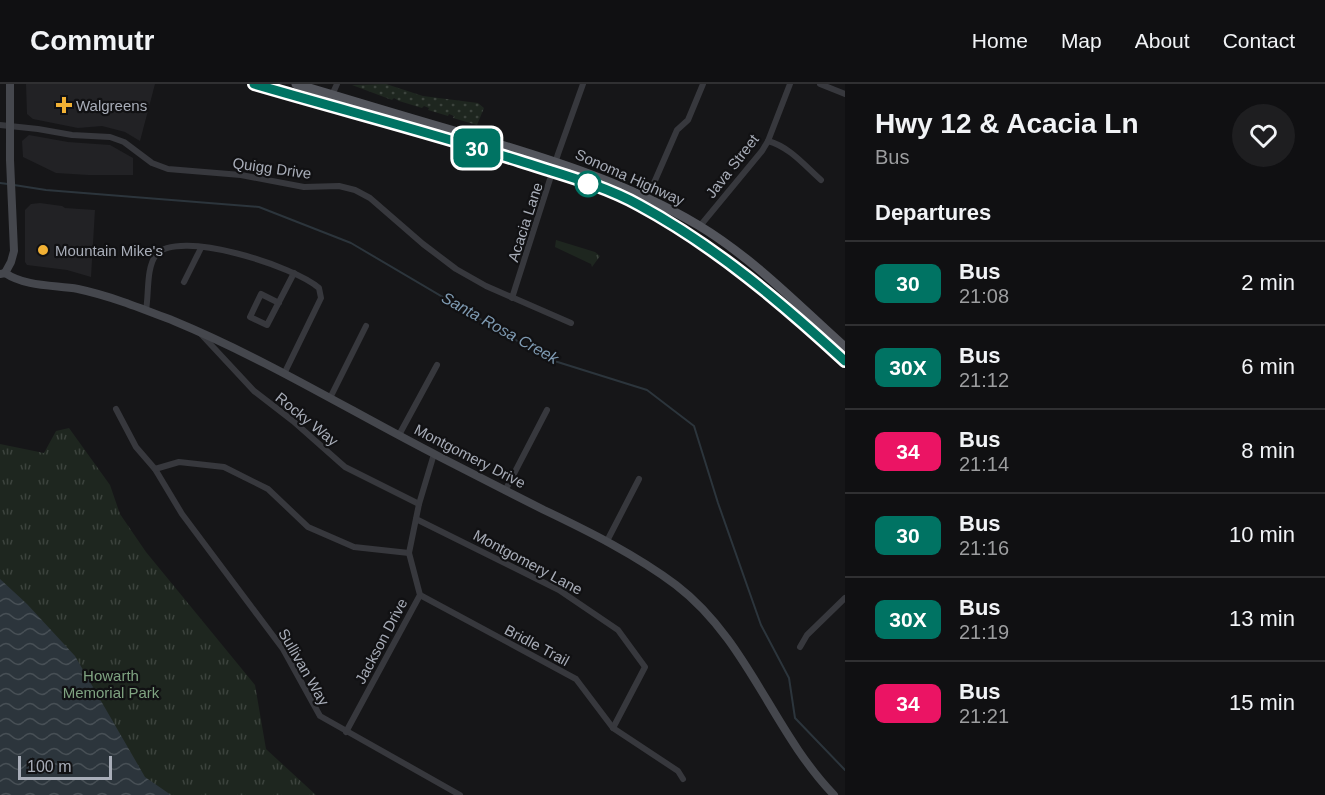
<!DOCTYPE html>
<style>
:root{--surface:#101012;--page:#1e1e20;--text:#f1f3f6;--muted:#9c9d9f;--line:#303032}
body{margin:0;font-family:Helvetica,sans-serif;background:var(--page);color:var(--text);height:100vh;display:flex;flex-direction:column;font-size:22px;white-space:nowrap}
*{box-sizing:border-box;margin:0}
p{font-size:20px;color:var(--muted)}
.icon{flex:none;width:33px;height:33px;fill:none;stroke:currentColor;stroke-width:2;stroke-linecap:round;stroke-linejoin:round}
.map{position:relative;flex:1;overflow:hidden}
.details{display:flex;flex-direction:column;background:var(--surface);width:480px}
.details>*{flex:none}
.badge{padding:0 12px;border-radius:9px;font-size:21px;line-height:39px}
.scale{position:absolute;left:18px;bottom:15px;width:94px;box-sizing:border-box;padding-left:6px;border:3px solid #a8adb8;border-top:0;font-size:16px;line-height:21px;white-space:nowrap;color:#a8adb8;-webkit-text-stroke:4px #111113;paint-order:stroke}
.map>.badge{position:absolute;translate:-50% -50%;box-shadow:0 0 0 3px #fff}
h2{padding:0 30px;font-size:22px;line-height:54px}
.round{display:grid;place-items:center;flex:none;width:63px;height:63px;border-radius:32px;background:var(--page)}
.headline{display:flex;align-items:center;justify-content:space-between;height:102px;padding:0 30px}
h1{font-size:28px;font-weight:600;line-height:45px}
ul{padding:0;list-style:none}
li{display:flex;align-items:center;gap:18px;height:84px;padding:0 30px;border-top:2px solid var(--line)}
li div{flex:1}
li b{display:block;font-size:22px}
li em{font-style:normal}
li .badge{min-width:66px;font-weight:700;text-align:center}
header{display:flex;align-items:center;gap:36px;box-sizing:border-box;height:84px;padding:0 30px;background:var(--surface);border-bottom:2px solid var(--line)}
header strong{font-size:28px}
nav{display:flex;gap:33px;margin-inline-start:auto;font-size:21px}
main{display:flex;flex:1;min-height:0}
.map>svg:first-child{display:block}
.built{fill:#222225}
.grass{fill:url(#grass-dots)}
.park{fill:url(#park-tufts)}
.water{fill:url(#water-waves)}
.lines{fill:none;stroke-linecap:round;stroke-linejoin:round}
.stream{stroke:#2c353c;stroke-width:2}
.street{stroke:#37383d;stroke-width:6}
.secondary{stroke:#45474d;stroke-width:8}
.primary{stroke:#53555c;stroke-width:9}
.line-casing{stroke:#fff;stroke-width:14}
.line{stroke:#007363;stroke-width:9}
.poi-dot{fill:#f2b134;stroke:#111113;stroke-width:2}
.stop-dot{fill:#fff;stroke:#007363;stroke-width:3}
.labels{text-anchor:middle;dominant-baseline:central;stroke-width:4.5;stroke-linejoin:round;paint-order:stroke}
.poi-label{font-size:15px;fill:#a8adb8;stroke:#111113;text-anchor:start}
.street-label{font-size:15px;fill:#a8adb8;stroke:#111113}
.park-label{font-size:15px;fill:#7fa381;stroke:#111113}
.water-label{font-size:16px;font-style:italic;fill:#7f9bb3;stroke:#111113}
</style>
<header>
<strong>Commutr</strong>
<nav><a>Home</a><a>Map</a><a>About</a><a>Contact</a></nav>
</header>
<main>
<div class="map">
<svg width="845" height="711" viewBox="0 0 845 711">
<defs>
<pattern id="grass-dots" width="8" height="8" patternUnits="userSpaceOnUse" patternTransform="scale(1.5)"><rect width="8" height="8" fill="#1e261f"/><path d="M2 2h.1M6 6h.1" fill="none" stroke="#3c433d" stroke-width="1.8" stroke-linecap="round"/></pattern>
<pattern id="park-tufts" width="24" height="20" patternUnits="userSpaceOnUse" patternTransform="scale(1.5)"><rect width="24" height="20" fill="#1e261f"/><path d="M3 7l-1-3M5 7V3M7 7l1-3M15 17l-1-3M17 17v-4M19 17l1-3" fill="none" stroke="#3c433d"/></pattern>
<pattern id="water-waves" width="16" height="10" patternUnits="userSpaceOnUse" patternTransform="scale(1.5)"><rect width="16" height="10" fill="#2c353c"/><path d="M0 5q4-4 8 0t8 0" fill="none" stroke="#485056"/></pattern>
</defs>
<rect width="100%" height="100%" fill="#161618"/>
<g class="built">
<path d="M26 0H155L140 57 125 48 102 42 78 44 33 35 27 30Z"/>
<path d="M29 51 68 58 110 61 133 74V91H88L56 89 23 73 22 57Z"/>
<path d="M40 119 62 122 65 124 95 126 91 193 67 186 27 181 25 178V126L31 120Z"/>
</g>
<path class="grass" d="M386 0 423 12 478 19 484 24 477 41 453 34 454 32 449 30 448 32 428 26 429 24 424 22 422 24 399 17 394 14 392 16 352 1Z"/>
<g class="park">
<path d="M556 156 595 168 600 172 592 183 591 180 555 163Z"/>
<path d="M69 344 110 401 120 430 146 468 255 601 266 665 316 711H0V360L44 369 56 347Z"/>
</g>
<path class="water" d="M0 495 27 520 75 572 145 693 171 711H0Z"/>
<g class="lines">
<g class="stream">
<path d="M0 99 8 100"/>
<path d="M14 101 46 106 259 123 351 159 548 275 647 306 694 342 718 419 761 541 789 594 795 634 845 686"/>
</g>
<g class="street">
<path d="M820 0 845 10"/>
<path d="M332 11 337 0"/>
<path d="M0 41 38 45 72 51 110 53 124 58 152 79 168 85 241 91 304 103 339 102 355 106 370 114 423 160 456 185 486 202 571 239"/>
<path d="M768 57C790 63 805 82 821 96"/>
<path d="M645 114 650 108 677 46 688 36 703 0"/>
<path d="M700 142 762 67 768 57 790 0"/>
<path d="M184 198 201 164"/>
<path d="M512 214 558 70 583 0"/>
<path d="M279 219 261 210 250 233 267 241 294 189"/>
<path d="M146 226C149 210 146 184 156 171 178 144 296 183 319 204L321 214 284 290"/>
<path d="M200 249 254 307 293 337 345 383 419 420"/>
<path d="M330 314 366 242"/>
<path d="M116 325 136 363 155 385 182 430 283 565 320 632 460 711"/>
<path d="M399 351 437 281"/>
<path d="M155 385 179 378 224 383 268 405 308 443 354 463 409 469"/>
<path d="M505 407 547 326"/>
<path d="M416 435 559 506 618 546 645 583 613 644"/>
<path d="M607 457 639 395"/>
<path d="M420 511 576 595 613 644 678 687 683 695"/>
<path d="M800 563 807 551 845 514"/>
<path d="M346 648 420 511 409 469 419 420 434 370"/>
</g>
<g class="secondary">
<path d="M5 189 11 178 14 167 10 76V0"/>
<path d="M0 190 5 189C26 203 54 201 78 205 111 212 143 225 174 237 266 275 352 328 440 373 475 391 510 409 544 426 590 448 636 471 676 501 748 556 773 648 834 711"/>
</g>
<g class="primary">
<path d="M254 0C343 27 432 49 520 77 560 90 603 101 639 121 715 162 782 219 845 277"/>
<path d="M296 0C356 18 415 36 475 53 552 76 629 100 698 141 753 174 798 221 845 263"/>
</g>
</g>
<g class="lines">
<defs>
<path id="line" d="M254 0C343 26 432 49 520 77 560 90 603 101 639 121 715 162 782 219 845 277"/>
</defs>
<use href="#line" class="line-casing"/>
<use href="#line" class="line"/>
</g>
<g class="poi-dot">
<path d="M61 12h6v6h6v6h-6v6h-6v-6h-6v-6h6z"/>
<circle cx="43" cy="166" r="6"/>
</g>
<circle class="stop-dot" cx="588" cy="100" r="12"/>
<g class="labels">
<g class="poi-label">
<text x="76" y="21">Walgreens</text>
<text x="55" y="166">Mountain Mike's</text>
</g>
<g class="street-label">
<text transform="translate(732 82) rotate(-52)">Java Street</text>
<text transform="translate(272 84) rotate(8)">Quigg Drive</text>
<text transform="translate(630 93) rotate(24)">Sonoma Highway</text>
<text transform="translate(525 138) rotate(-72)">Acacia Lane</text>
<text transform="translate(307 335) rotate(39)">Rocky Way</text>
<text transform="translate(470 372) rotate(27)">Montgomery Drive</text>
<text transform="translate(528 478) rotate(28)">Montgomery Lane</text>
<text transform="translate(381 557) rotate(-62)">Jackson Drive</text>
<text transform="translate(537 561) rotate(28)">Bridle Trail</text>
<text transform="translate(304 583) rotate(60)">Sullivan Way</text>
</g>
<g class="park-label">
<text x="111" y="591">Howarth<tspan x="111" dy="17">Memorial Park</tspan></text>
</g>
<g class="water-label">
<text transform="translate(500 244) rotate(29)">Santa Rosa Creek</text>
</g>
</g>
</svg>
<div class="scale">100 m</div>
<b class="badge" style="left:477px;top:64px;background:#007363;color:#fff">30</b>
</div>
<section class="details">
<div class="headline"><div><h1>Hwy 12 &amp; Acacia Ln</h1><p>Bus</p></div><a class="round"><svg class="icon" aria-label="heart" viewBox="0 0 24 24"><path d="M12 20l-8-8c-3-5 5-10 8-4 3-6 11-1 8 4z"/></svg></a></div>
<h2>Departures</h2>
<ul>
<li><span class="badge" style="background:#007363;color:#fff">30</span><div><b>Bus</b><p>21:08</p></div><em>2 min</em></li>
<li><span class="badge" style="background:#007363;color:#fff">30X</span><div><b>Bus</b><p>21:12</p></div><em>6 min</em></li>
<li><span class="badge" style="background:#eb1464;color:#fff">34</span><div><b>Bus</b><p>21:14</p></div><em>8 min</em></li>
<li><span class="badge" style="background:#007363;color:#fff">30</span><div><b>Bus</b><p>21:16</p></div><em>10 min</em></li>
<li><span class="badge" style="background:#007363;color:#fff">30X</span><div><b>Bus</b><p>21:19</p></div><em>13 min</em></li>
<li><span class="badge" style="background:#eb1464;color:#fff">34</span><div><b>Bus</b><p>21:21</p></div><em>15 min</em></li>
</ul>
</section>
</main>
